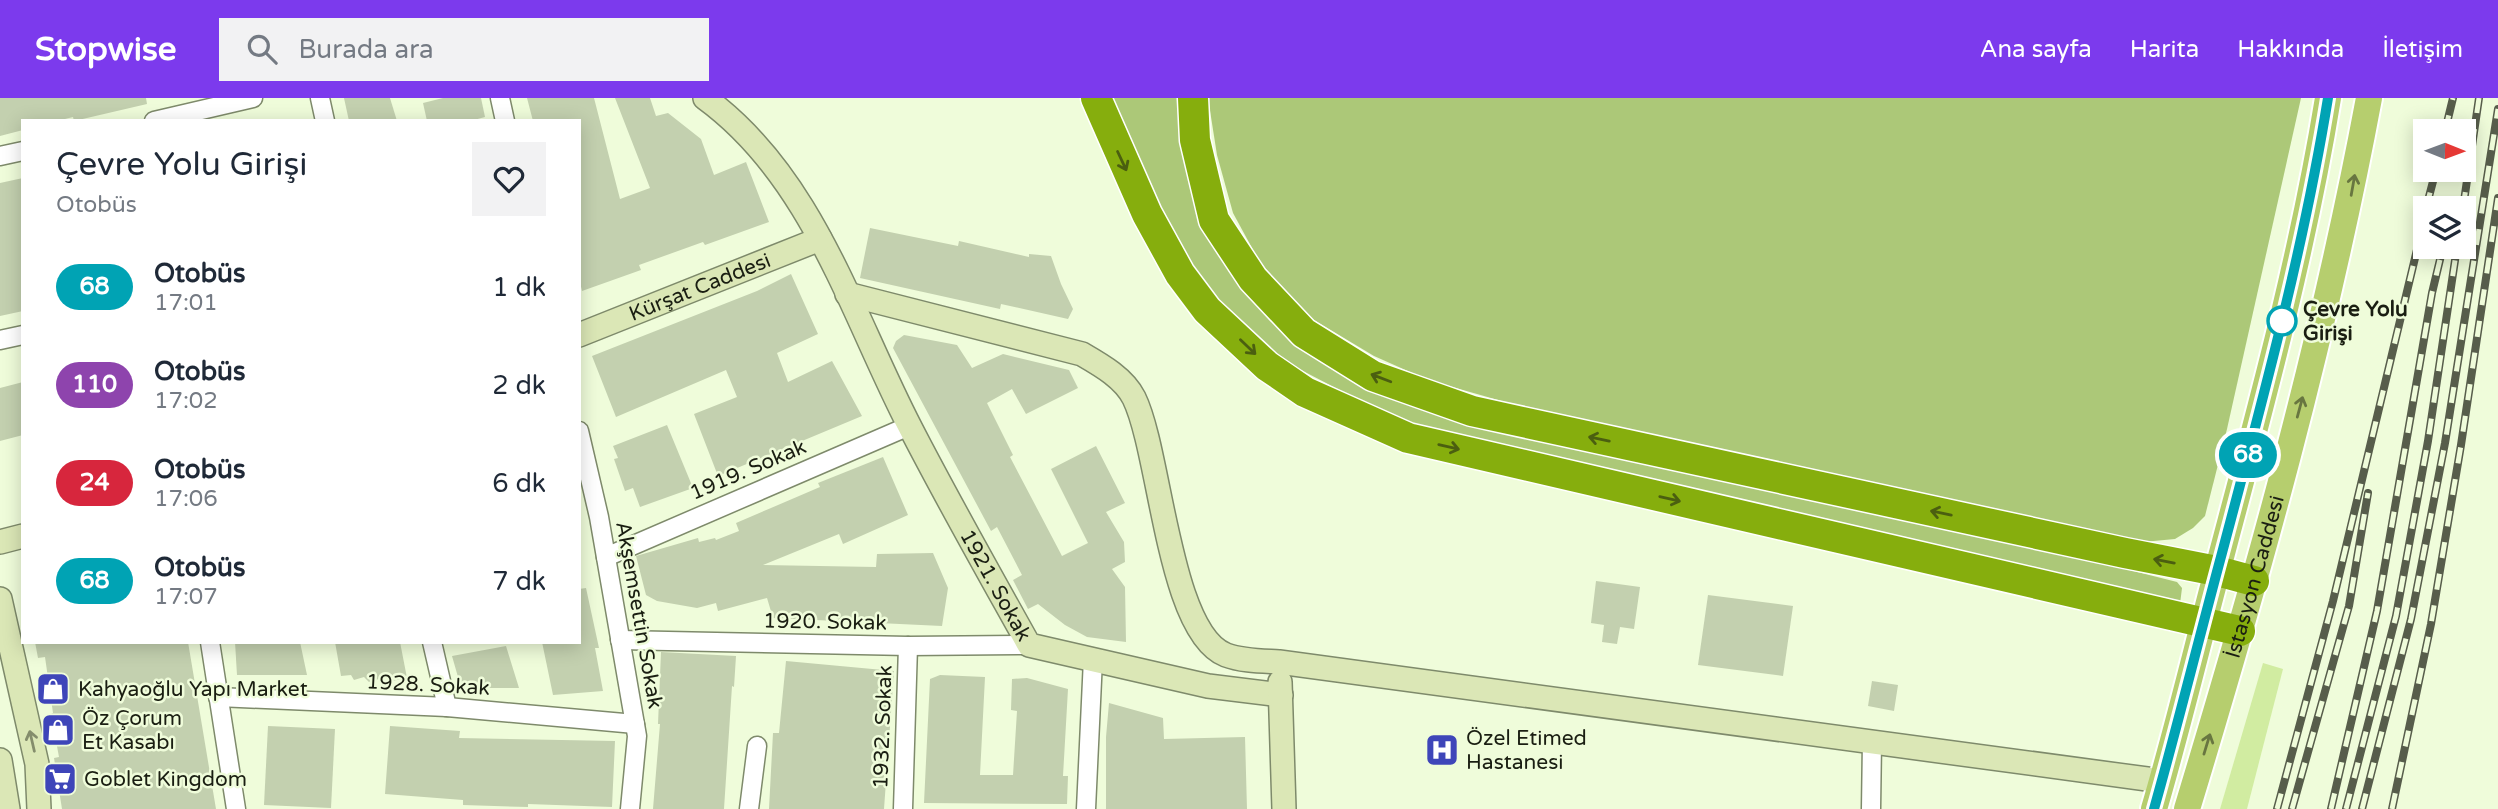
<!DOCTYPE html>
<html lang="tr">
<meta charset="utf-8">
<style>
:root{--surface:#fff;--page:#f2f2f3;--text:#1f2937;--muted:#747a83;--accent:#7c3aed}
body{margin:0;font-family:"Varela Round",sans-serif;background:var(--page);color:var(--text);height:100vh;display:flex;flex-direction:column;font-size:26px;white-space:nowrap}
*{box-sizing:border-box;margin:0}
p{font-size:23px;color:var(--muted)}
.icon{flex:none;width:38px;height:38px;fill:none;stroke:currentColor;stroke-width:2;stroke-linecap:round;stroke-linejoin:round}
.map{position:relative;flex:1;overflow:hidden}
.details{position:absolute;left:21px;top:21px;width:560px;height:525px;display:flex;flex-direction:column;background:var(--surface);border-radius:0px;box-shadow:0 4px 18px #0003}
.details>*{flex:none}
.badge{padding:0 14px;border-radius:23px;font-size:24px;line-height:46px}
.needle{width:46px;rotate:91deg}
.tools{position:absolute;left:2413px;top:21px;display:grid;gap:14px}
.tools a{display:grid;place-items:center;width:63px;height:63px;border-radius:0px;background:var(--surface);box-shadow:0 4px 18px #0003;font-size:35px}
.map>.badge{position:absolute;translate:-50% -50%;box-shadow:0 0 0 4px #fff}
.round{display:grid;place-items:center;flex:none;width:74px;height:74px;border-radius:0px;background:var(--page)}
.head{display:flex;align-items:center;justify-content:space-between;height:119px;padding:0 35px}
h1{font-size:33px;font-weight:600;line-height:52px}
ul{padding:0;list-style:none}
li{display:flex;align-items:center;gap:21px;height:98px;padding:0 35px}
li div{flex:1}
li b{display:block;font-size:26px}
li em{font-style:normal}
li .badge{min-width:77px;font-weight:700;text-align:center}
header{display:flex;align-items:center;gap:42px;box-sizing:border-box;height:98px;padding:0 35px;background:var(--accent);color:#fff}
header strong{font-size:33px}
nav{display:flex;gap:38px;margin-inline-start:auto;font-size:24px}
.search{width:490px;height:63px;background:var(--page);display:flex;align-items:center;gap:18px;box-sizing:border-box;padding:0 24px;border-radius:0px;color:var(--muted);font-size:26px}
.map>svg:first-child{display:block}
.green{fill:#d1eca1}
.forest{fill:#acc878}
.building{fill:#c3d0af}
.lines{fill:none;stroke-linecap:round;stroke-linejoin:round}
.street-casing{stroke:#7e8a6b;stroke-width:21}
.secondary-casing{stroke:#7e8a6b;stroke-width:26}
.primary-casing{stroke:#fff;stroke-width:30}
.highway-casing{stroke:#fff;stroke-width:33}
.street{stroke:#fff;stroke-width:18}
.secondary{stroke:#dbe7b6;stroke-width:23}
.primary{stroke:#b6ce6e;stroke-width:26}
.highway{stroke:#86ae0d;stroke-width:30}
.rail-casing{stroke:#575d4b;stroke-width:8}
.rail{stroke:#effcda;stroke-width:5;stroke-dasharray:16;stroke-linecap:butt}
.oneway{stroke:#4b5f10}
.oneway2{stroke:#687640}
.oneway3{stroke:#848d6c}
.line-casing{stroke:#fff;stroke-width:16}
.line{stroke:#00a3b4;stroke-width:10}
.stop-dot{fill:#fff;stroke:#00a3b4;stroke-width:3.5}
.labels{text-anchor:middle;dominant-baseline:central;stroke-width:5;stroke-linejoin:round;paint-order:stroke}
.street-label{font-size:21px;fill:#1a1e12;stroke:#effcda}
.stop-label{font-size:21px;font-weight:bold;fill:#1a1e12;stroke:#effcda;text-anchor:start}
.poi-label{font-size:21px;fill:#1a1e12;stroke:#effcda;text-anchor:start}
</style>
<header>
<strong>Stopwise</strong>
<div class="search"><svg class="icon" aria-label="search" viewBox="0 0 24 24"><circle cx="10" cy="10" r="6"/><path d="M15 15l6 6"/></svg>Burada ara</div>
<nav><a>Ana sayfa</a><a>Harita</a><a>Hakkında</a><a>İletişim</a></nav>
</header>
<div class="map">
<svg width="2498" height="711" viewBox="0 0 2498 711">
<rect width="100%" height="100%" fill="#effcda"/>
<path class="green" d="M2263 565 2283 571 2247 711H2220Z"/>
<g class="forest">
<path d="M1108 0H1184L1209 125 1369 280 2177 484 2182 490 2180 506 1407 327 1276 259 1210 202 1153 105Z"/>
<path d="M1208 0H2301L2227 331 2205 418 2193 430 2175 441 2143 444 1543 315 1428 282 1374 258 1314 222 1283 192 1258 161 1233 115 1217 57Z"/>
</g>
<g class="building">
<path d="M0 0H146L147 6 74 23 73 19 57 23H23V32L0 38Z"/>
<path d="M344 0H390L397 23H349Z"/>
<path d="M443 0H481L485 19 470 23H427L423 5Z"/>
<path d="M527 0H594L620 101 650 90 615 0H650L656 18 668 15 701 41 714 77 746 64 769 124 705 147 703 144 639 167 641 172 582 193 579 180V23H533Z"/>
<path d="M23 80V213L0 218V85Z"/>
<path d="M870 130 958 148 959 143 1029 159V156L1051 158 1061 186 1073 211 1068 221 1001 206 1000 211 860 180Z"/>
<path d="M791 176 818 236 777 255 788 284 832 263 862 318 718 378 694 316 737 299 726 272 616 319 592 258 757 193Z"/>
<path d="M904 237 957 247 972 270 1003 256 1069 272 1078 290 1026 316 1012 291 987 305 1013 357 1010 359 1062 458 1088 445 1051 371 1096 348 1125 405 1106 414 1124 444 1125 464 1112 471 1125 489 1126 544 1087 539 1065 527 1038 506 1028 511 1013 482 1022 477 997 429 991 433 893 250 896 243Z"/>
<path d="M23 284V337L0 343V290Z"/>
<path d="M667 327 693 390 640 409 633 390 625 393 614 361 618 360 613 348Z"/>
<path d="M883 359 908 417 843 446 839 436 763 467 876 469 877 456 933 455 948 490 942 528 773 520 767 500 718 513 716 505 697 510 657 503 646 497 636 458 698 440 699 444 715 440 716 442 739 433 736 425 820 389 818 385Z"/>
<path d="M1596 483 1640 489 1634 531 1620 529 1617 546 1602 544 1604 527 1591 525Z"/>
<path d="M586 490 599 550H595L603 593 553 597 542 544H579V491Z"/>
<path d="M1708 497 1793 508 1783 578 1698 567Z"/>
<path d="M35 544H188L216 711H62L54 660 59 659 51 616 53 615 45 559 38 560Z"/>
<path d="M235 544H300L307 577H237Z"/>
<path d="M335 544H400L407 580 392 583 389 578 369 584 364 579 354 582 351 577 341 578Z"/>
<path d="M506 548 519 590H471L470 584 460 586 452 558Z"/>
<path d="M661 554 736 558 734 589 732 588 724 711H653L660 626H658Z"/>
<path d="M786 563 894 573 884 711H769L773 635H779Z"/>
<path d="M940 577 985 579 980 677H1013L1017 613 1011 612 1012 581 1027 580 1068 591 1063 678H1068L1067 706 924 705 930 581Z"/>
<path d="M1872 583 1898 587 1894 613 1868 608Z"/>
<path d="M1109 605 1163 620 1164 641 1245 639 1247 711H1106V639Z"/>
<path d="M268 628 335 631 331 710 264 707Z"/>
<path d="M390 628 460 633 459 640 615 643 612 709 528 706V709L463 707V702L385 696Z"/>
</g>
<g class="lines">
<defs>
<g id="street">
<path d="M320 0 325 23"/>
<path d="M500 0 505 23"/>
<path d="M154 23 253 0"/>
<path d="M0 58 23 53"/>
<path d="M0 242 23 237"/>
<path d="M579 333 599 419 637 638 630 711"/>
<path d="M606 459 909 328"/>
<path d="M620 542 908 548 1029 547"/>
<path d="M210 544 236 711"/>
<path d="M432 544 447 609"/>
<path d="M218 599 447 609 635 626"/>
<path d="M749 711 757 648"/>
<path d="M903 711 908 548"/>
<path d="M1086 711 1093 561"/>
<path d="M1871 711 1872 644"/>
</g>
<g id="secondary">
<path id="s1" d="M705 0C813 79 851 215 910 329 948 403 989 475 1029 547L1208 588 1281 597"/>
<path d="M847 196 1082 256C1101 267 1124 280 1134 300 1161 355 1168 534 1226 557 1242 563 1262 563 1279 564L2162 683"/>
<path id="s2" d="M579 237 820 141"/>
<path d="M0 444 23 438"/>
<path d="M0 501 37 666 39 711"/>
<path d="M1280 584 1284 711"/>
<path d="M0 662 8 711"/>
</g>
<g id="primary">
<path d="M2154 711C2179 626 2199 540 2222 455 2262 304 2303 154 2328 0"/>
<path id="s3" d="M2187 711C2258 477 2324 241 2369 0"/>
</g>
<g id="highway">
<path d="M1096 0 1147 116 1180 176 1207 212 1267 268 1305 294 1408 340 2240 533"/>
<path d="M1193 0 1195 42 1214 122 1253 181 1304 235 1373 278 1472 313 2125 455 2217 473 2254 483"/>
</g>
</defs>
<use href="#street" class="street-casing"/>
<use href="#secondary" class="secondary-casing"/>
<use href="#primary" class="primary-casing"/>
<use href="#highway" class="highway-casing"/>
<use href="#street" class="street"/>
<use href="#secondary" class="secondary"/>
<use href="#primary" class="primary"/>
<use href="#highway" class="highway"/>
<defs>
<g id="rail">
<path d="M2445 33 2453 0"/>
<path d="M2426 110 2436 72"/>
<path d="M2463 110 2479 0"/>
<path d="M2277 711 2333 503 2426 114"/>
<path d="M2292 711 2349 508 2368 395"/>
<path d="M2331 711 2377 513 2432 195 2443 149"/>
<path d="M2346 711 2396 518 2428 343 2457 149"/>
<path d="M2362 711 2411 521 2445 345 2498 11"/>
<path d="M2392 711 2431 526 2461 347 2498 100"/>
</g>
</defs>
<use href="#rail" class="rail-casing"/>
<use href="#rail" class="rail"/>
</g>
<defs><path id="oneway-shaft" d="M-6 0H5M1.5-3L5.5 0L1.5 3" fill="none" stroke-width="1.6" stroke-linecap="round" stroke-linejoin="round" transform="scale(1.75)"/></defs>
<g class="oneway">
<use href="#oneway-shaft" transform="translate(1122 63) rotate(65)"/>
<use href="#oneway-shaft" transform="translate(1248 249) rotate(44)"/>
<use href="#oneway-shaft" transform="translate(1381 280) rotate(-159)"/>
<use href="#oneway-shaft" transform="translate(1599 341) rotate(-168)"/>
<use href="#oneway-shaft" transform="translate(1449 349) rotate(13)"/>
<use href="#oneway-shaft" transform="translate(1670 401) rotate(13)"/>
<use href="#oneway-shaft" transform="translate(1941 415) rotate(-168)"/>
<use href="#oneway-shaft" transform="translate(2164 463) rotate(-169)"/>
</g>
<g class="oneway2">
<use href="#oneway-shaft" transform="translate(2353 87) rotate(-80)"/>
<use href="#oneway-shaft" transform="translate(2300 309) rotate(-75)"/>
<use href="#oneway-shaft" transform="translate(2207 646) rotate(-73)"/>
</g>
<use class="oneway3" href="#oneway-shaft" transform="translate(32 643) rotate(-103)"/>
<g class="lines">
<defs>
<path id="line" d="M2154 711C2178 626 2199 540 2222 455 2262 304 2303 154 2328 0"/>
</defs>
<use href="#line" class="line-casing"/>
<use href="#line" class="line"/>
</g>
<defs>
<symbol id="shop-square" viewBox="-11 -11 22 22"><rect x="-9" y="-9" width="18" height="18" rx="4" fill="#3e45b9" stroke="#effcda"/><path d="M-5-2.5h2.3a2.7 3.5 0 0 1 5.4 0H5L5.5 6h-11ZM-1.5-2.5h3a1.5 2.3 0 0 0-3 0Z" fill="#fff"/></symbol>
<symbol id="hospital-square" viewBox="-11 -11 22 22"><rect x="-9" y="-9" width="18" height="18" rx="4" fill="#3e45b9" stroke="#effcda"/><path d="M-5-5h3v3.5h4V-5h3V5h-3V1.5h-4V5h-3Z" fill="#fff"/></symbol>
<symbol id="supermarket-square" viewBox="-11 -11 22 22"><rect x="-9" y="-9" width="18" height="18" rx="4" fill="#3e45b9" stroke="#effcda"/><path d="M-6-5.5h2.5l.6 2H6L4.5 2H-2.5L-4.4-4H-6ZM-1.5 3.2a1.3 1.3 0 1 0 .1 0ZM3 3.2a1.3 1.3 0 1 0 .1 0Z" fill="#fff"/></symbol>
</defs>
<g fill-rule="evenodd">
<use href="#shop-square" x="34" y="572" width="38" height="38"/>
<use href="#shop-square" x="39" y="613" width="38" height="38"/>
<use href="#hospital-square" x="1423" y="633" width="38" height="38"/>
<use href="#supermarket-square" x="41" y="662" width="38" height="38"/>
</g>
<circle class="stop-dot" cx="2282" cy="223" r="14"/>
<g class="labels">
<g class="street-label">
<text stroke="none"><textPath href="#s2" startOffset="130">Kürşat Caddesi</textPath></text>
<text transform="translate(748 372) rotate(-23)">1919. Sokak</text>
<text stroke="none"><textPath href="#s3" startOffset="242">İstasyon Caddesi</textPath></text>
<text stroke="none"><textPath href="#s1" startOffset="572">1921. Sokak</textPath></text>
<text transform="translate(639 517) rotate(80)">Akşemsettin Sokak</text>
<text transform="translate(825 524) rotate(1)">1920. Sokak</text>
<text transform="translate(428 587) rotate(3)">1928. Sokak</text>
<text transform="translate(883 629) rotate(-88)">1932. Sokak</text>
</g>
<g class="stop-label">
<text x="2303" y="211">Çevre Yolu<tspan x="2303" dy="24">Girişi</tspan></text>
</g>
<g class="poi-label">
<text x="78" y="591">Kahyaoğlu Yapı Market</text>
<text x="82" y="620">Öz Çorum<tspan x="82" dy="24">Et Kasabı</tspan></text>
<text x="1466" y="640">Özel Etimed<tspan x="1466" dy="24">Hastanesi</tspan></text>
<text x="84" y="681">Goblet Kingdom</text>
</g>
</g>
</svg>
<div class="tools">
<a><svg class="needle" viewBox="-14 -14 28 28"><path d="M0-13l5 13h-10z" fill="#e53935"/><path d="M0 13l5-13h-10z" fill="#747a83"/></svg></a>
<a><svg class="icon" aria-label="layers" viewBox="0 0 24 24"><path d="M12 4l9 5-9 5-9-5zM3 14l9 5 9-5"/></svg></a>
</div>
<b class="badge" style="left:2248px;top:357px;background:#00a3b4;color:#fff">68</b>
<section class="details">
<div class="head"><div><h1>Çevre Yolu Girişi</h1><p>Otobüs</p></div><a class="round"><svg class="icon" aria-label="heart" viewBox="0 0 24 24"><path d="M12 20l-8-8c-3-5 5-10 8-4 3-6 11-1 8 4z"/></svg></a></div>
<ul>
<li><span class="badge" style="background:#00a3b4;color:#fff">68</span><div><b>Otobüs</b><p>17:01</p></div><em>1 dk</em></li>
<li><span class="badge" style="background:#8e44ad;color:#fff">110</span><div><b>Otobüs</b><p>17:02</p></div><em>2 dk</em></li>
<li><span class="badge" style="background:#d7263d;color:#fff">24</span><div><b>Otobüs</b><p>17:06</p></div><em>6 dk</em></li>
<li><span class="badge" style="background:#00a3b4;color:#fff">68</span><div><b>Otobüs</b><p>17:07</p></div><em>7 dk</em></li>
</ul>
</section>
</div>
